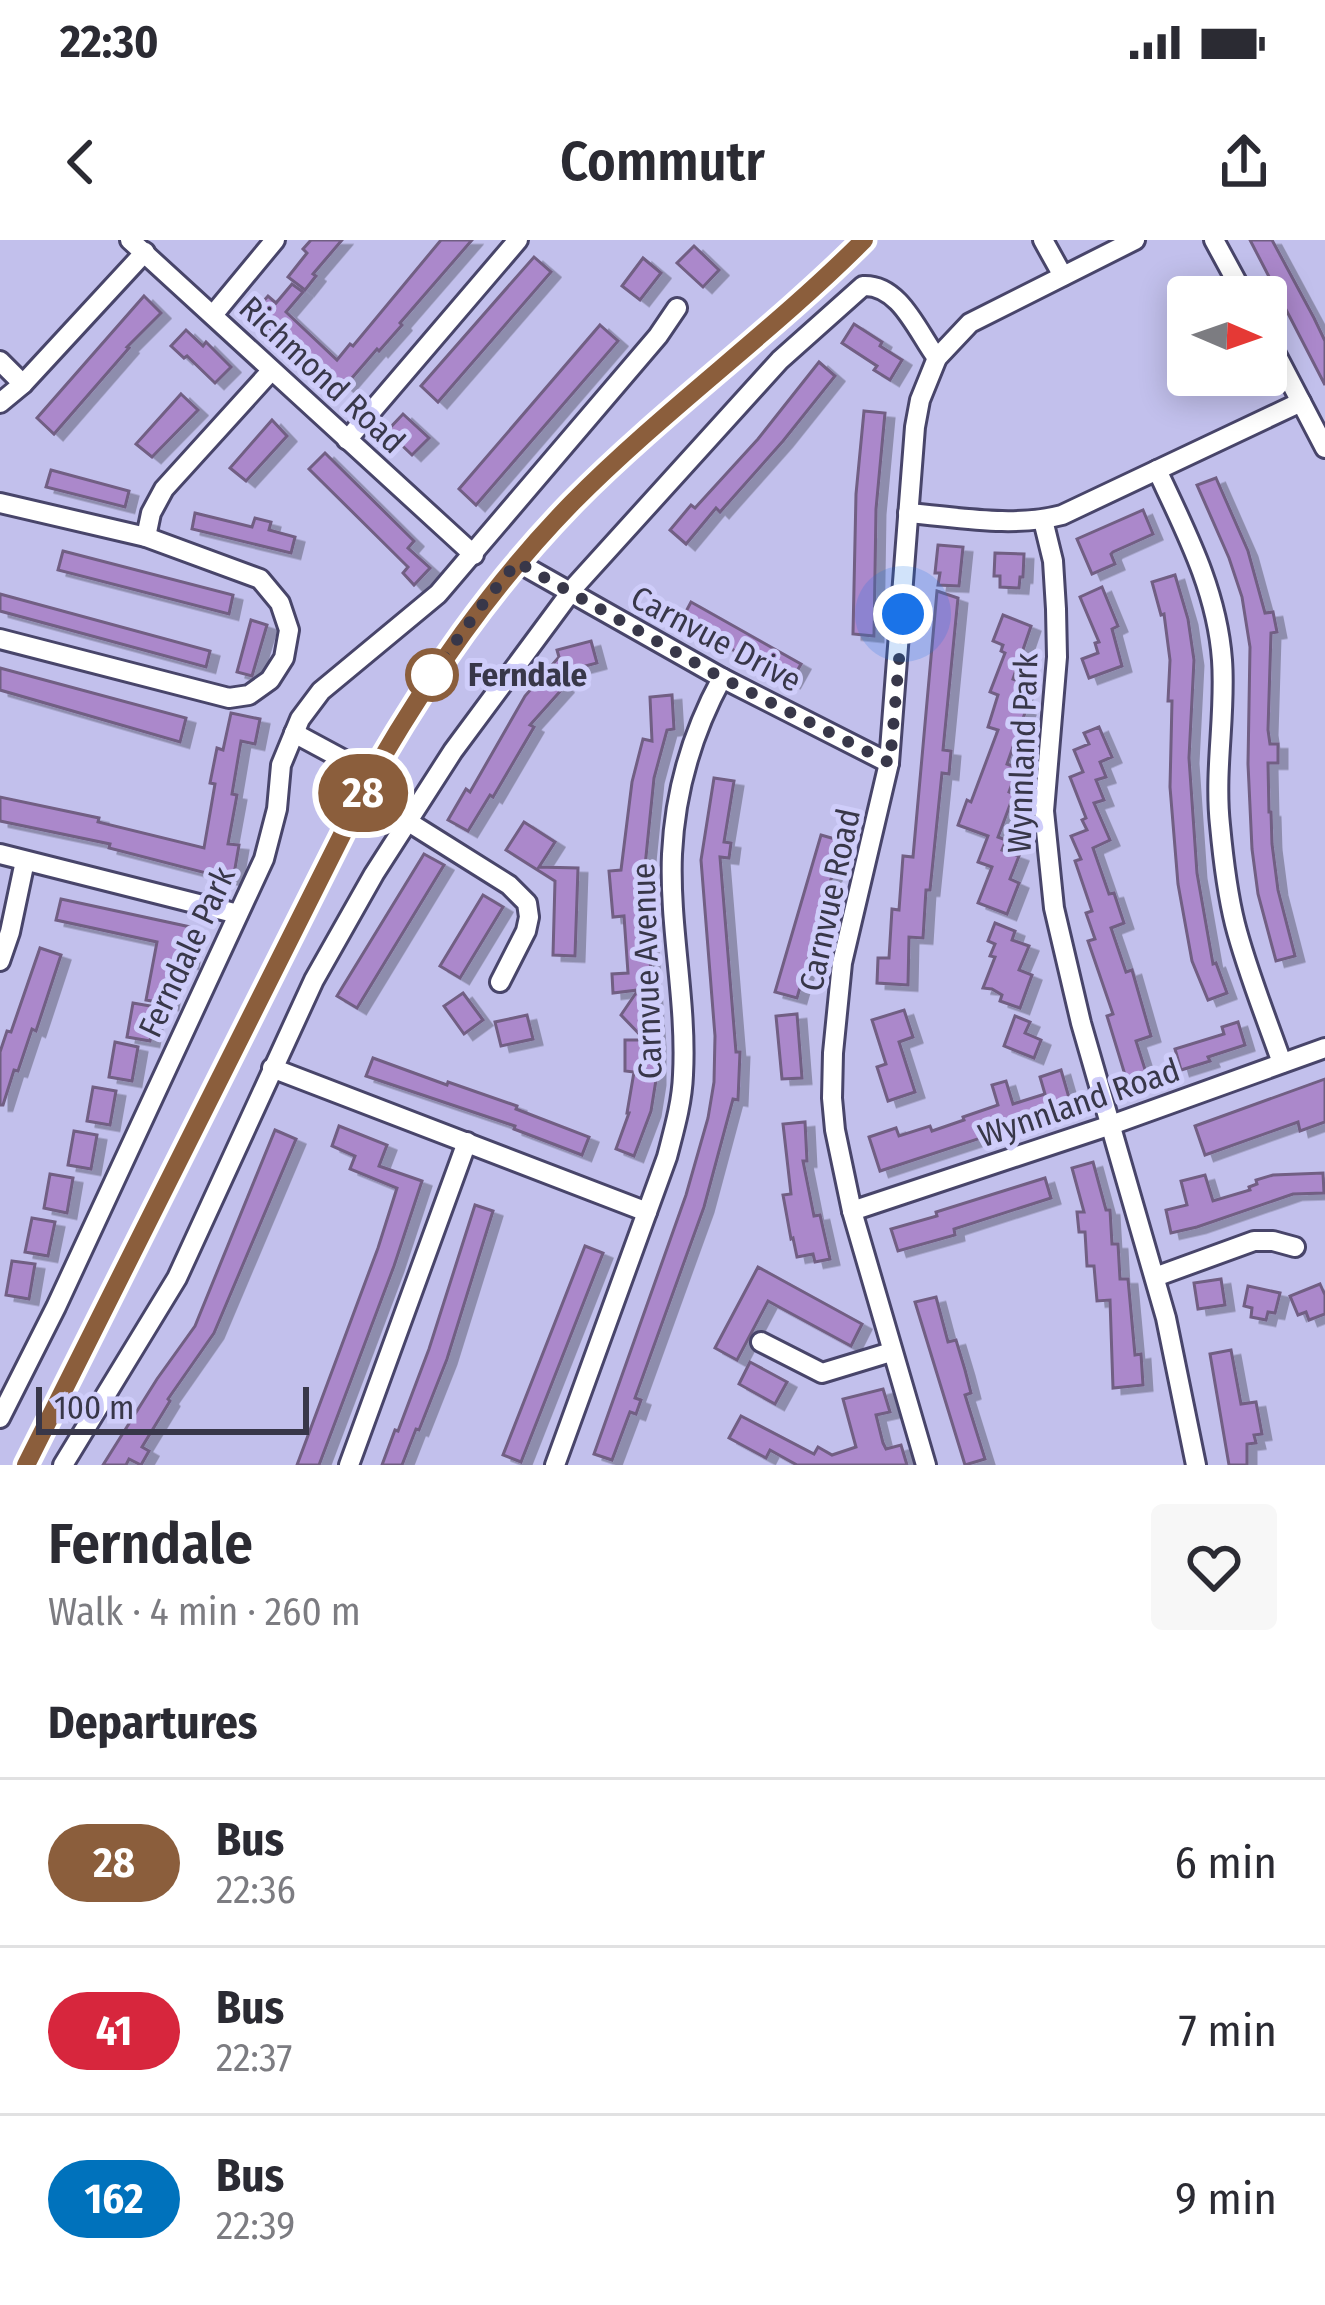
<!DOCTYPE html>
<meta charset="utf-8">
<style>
:root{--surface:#fff;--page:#f7f7f7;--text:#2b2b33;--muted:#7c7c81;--line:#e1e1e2}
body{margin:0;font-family:"Fira Sans Condensed",sans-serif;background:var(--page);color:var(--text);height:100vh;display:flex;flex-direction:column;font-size:45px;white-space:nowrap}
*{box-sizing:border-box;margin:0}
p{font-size:39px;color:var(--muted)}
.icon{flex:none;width:66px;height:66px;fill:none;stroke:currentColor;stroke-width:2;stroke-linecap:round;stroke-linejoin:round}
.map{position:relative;height:1225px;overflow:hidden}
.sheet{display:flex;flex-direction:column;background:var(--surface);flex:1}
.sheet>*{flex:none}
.badge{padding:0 24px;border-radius:39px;font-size:42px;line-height:78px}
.needle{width:78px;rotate:92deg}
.fabs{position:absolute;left:1167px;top:36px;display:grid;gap:24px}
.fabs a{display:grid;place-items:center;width:120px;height:120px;border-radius:12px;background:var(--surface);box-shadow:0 6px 30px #0003;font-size:60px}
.scale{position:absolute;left:36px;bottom:30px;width:273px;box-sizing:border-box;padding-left:12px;border:6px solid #383749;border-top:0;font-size:33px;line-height:42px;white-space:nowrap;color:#383749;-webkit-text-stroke:9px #cfcdfa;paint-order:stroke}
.you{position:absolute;width:60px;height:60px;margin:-30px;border:9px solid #fff;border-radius:50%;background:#1a73e8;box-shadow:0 0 0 18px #1a73e833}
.map>.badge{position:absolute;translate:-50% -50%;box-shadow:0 0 0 6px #fff}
h2{padding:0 48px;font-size:45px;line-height:108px}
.round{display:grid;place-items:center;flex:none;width:126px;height:126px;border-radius:12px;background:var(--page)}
.summary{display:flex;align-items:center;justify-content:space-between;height:204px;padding:0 48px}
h1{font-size:57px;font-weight:600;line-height:90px}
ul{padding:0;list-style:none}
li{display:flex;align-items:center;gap:36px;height:168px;padding:0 48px;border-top:3px solid var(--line)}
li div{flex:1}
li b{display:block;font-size:45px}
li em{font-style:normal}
li .badge{min-width:132px;font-weight:700;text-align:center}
.status{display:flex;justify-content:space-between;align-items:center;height:84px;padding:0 60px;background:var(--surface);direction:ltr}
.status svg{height:33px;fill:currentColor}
header{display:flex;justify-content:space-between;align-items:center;height:156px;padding:0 48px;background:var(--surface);font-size:54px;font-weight:600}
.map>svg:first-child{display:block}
.building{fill:#ab88cb;stroke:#715e83;stroke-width:3;filter:url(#shadow)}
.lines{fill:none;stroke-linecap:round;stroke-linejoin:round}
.minor-casing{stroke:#48456a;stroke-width:24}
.minor{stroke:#fff;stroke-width:18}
.line-casing{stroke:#fff;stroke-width:27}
.line{stroke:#8b5e3c;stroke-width:18}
.walk{stroke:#383749;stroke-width:12;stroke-dasharray:0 21.6}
.stop-dot{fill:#fff;stroke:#8b5e3c;stroke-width:6}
.labels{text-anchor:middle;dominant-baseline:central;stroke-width:10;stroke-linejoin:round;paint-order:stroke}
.street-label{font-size:33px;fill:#383749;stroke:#cfcdfa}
.stop-label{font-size:33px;font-weight:bold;fill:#383749;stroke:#cfcdfa;text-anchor:start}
</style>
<div class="status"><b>22:30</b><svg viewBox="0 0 49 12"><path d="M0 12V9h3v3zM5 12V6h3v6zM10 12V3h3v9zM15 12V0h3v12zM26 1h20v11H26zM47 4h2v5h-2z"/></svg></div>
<header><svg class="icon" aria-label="back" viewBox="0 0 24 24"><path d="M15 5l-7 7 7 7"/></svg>Commutr<svg class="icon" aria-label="share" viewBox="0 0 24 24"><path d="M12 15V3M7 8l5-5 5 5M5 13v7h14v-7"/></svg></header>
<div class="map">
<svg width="1325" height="1225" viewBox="0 0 1325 1225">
<defs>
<filter id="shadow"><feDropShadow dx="9" dy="5.5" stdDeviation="0" flood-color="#0004"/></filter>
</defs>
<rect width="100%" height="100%" fill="#c2c0ec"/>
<g class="building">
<path d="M311 0H342L313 34 316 36 305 50 288 37 307 13 303 9Z"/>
<path d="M441 0H472L400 83 402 85 379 111 377 109 345 146 311 116 306 122 253 73 268 56 276 63 292 44 303 52 286 72 337 120 350 104 353 106Z"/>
<path d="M1250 0H1272L1314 78 1325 101V145Z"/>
<path d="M694 6 719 30 703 47 677 23Z"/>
<path d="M534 17 551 32 438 162 421 146Z"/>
<path d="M643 18 661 33 640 60 622 46Z"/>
<path d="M144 56 161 73 127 107 129 108 54 194 37 178Z"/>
<path d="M854 84 882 102 880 106 902 120 890 140 874 130 877 126 842 103Z"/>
<path d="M600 85 618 101 476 265 459 249Z"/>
<path d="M186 90 203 106 206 102 231 127 215 143 187 116 184 118 171 106Z"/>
<path d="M819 122 835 136 783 201 720 272 716 268 686 304 670 290 691 265 695 268 758 199Z"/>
<path d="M181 154 198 170 152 217 136 204Z"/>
<path d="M864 171 885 173 876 269 874 396 853 394 856 254Z"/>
<path d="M403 174 429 198 412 215 387 191Z"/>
<path d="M272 180 287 196 246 241 230 228Z"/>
<path d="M325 213 414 301 408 308 430 328 414 345 403 333 408 327 309 229Z"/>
<path d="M51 230 129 251 125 267 46 247Z"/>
<path d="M1216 238 1248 311 1265 373 1273 372 1277 392 1271 393 1268 490 1270 504H1278V523H1268L1269 572H1271L1272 604 1278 650 1295 716 1276 721 1258 654 1252 609 1248 524 1250 407 1242 357 1229 318 1197 245Z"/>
<path d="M1143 270 1153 294 1113 312 1111 314 1115 324 1092 334 1077 299Z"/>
<path d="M195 273 252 287 255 278 271 282 269 290 295 297 291 313 192 289Z"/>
<path d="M938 305 963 307 959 346 938 345 940 333H935Z"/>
<path d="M63 311 233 355 229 374 58 330Z"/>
<path d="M995 313 1024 314 1023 337H1020L1019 348 1000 347V336H994Z"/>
<path d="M1175 335 1188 379 1194 420 1189 518 1197 633 1213 724 1216 723 1227 753 1208 760 1192 721 1178 644 1170 547 1172 461H1168L1170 420 1164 374 1161 375 1152 342Z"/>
<path d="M1102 347 1118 386 1112 389 1122 426 1089 438 1082 419 1098 413 1095 403 1099 402 1080 357Z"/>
<path d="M937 351 958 358 943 510 951 511 949 534 942 533 930 650H926L923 698 909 697 908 745 877 743 878 718H889L892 669 899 670 903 616 913 617Z"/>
<path d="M0 354 210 411 206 427 0 371Z"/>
<path d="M691 362 801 424 791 442 681 381Z"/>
<path d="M1003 375 1031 386 1013 439 1027 444 1018 467 1026 470 1007 524 1018 528 1009 552 1014 554 998 597 1006 600 1002 610 1019 616 1010 639 1019 643 1007 674 978 663 992 627 978 622 988 596 958 585 967 560 971 562 998 490 988 487 998 455 990 452 1005 413 1001 411 1003 405 993 401Z"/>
<path d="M251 380 267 385 252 436 237 432Z"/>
<path d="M591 401 597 423 551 435 564 447 530 485 534 487 493 557 490 555 468 591 448 580 466 549 470 552 525 456 559 417 557 410Z"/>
<path d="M0 428 186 478 180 502 0 450Z"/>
<path d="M672 455 674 489 667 490 654 538 644 636 656 801V840L651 871 634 916 616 909 629 873H627L634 832 625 831V800H645L621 775 638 750 613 753 612 734 628 733 624 676 613 677 609 631 621 630 632 542 643 499 652 501 650 457Z"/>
<path d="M231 473 260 479 255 504 241 501 232 554 237 555 228 604 239 605 233 640 109 608 110 604 0 581V557L99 578 98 582 204 608 215 544 210 543 217 508 223 510Z"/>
<path d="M1099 487 1112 517 1100 522 1106 537 1096 540 1104 560 1094 563 1110 600 1093 608 1109 654 1114 653 1124 683 1111 688 1126 732 1132 730 1151 796 1136 801 1149 842 1129 848 1107 776 1113 774 1088 701 1095 699 1086 673 1092 671 1075 621 1081 619 1071 596 1087 590 1082 580 1086 578 1070 537 1083 532 1074 510 1089 504 1084 493Z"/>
<path d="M714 538 734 541 724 602 731 603 729 618 720 617 736 812H740L738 860 733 859 704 967 635 1158 641 1160 636 1174 630 1172 612 1220 594 1214 686 955 708 878 714 842 715 796 701 620Z"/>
<path d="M524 582 555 602 539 627 578 628 575 716 553 715 555 641 506 610Z"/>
<path d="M821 595 842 601 797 758 775 752Z"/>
<path d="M424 614 444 625 357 768 337 756Z"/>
<path d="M483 655 503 667 460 738 440 726Z"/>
<path d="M61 659 195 688 189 723 177 720 169 764 146 760 157 702 56 680Z"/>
<path d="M995 683 1015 691 1012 700 1029 706 1019 730 1032 735 1020 768 1000 761 1002 755 992 749 983 748 995 717 990 716 995 704 988 701Z"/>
<path d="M40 708 61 715 36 791 32 789 18 831 14 830 3 865H0V812L7 791 11 792Z"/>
<path d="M463 753 483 780 464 794 444 766Z"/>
<path d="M133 763 156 767 150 801 127 797Z"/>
<path d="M904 770 913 797 899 802 915 852 888 861 877 827 886 824 872 780Z"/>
<path d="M797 774 802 838 782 839 776 776Z"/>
<path d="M527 775 533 799 501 806 495 782Z"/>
<path d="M1015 776 1030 782 1025 793 1041 800 1034 818 1004 806Z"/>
<path d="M1238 782 1245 805 1208 817 1210 821 1181 830 1175 809 1224 794 1222 787Z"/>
<path d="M115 802 138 807 132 841 109 837Z"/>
<path d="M373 818 447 845 448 842 517 866 516 869 589 897 582 915 514 889 515 886 366 836Z"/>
<path d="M1061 830 1072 868 880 931 869 897 896 888 899 896 930 886 932 891 964 880 963 877 998 865 992 845 1006 841 1013 864 1045 854 1040 837Z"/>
<path d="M1325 839V882L1300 891 1298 882 1205 915 1195 886Z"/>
<path d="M93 847 116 851 110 885 87 881Z"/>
<path d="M805 882 807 921H803L814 976 820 975 830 1019 815 1022 813 1014 797 1017 793 998 791 999 783 955 791 954 783 884Z"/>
<path d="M339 886 387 905 379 926 422 941 394 1026 319 1225H297L378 1008 397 948 350 929 355 916 332 906Z"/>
<path d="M275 890 296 899 214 1093 168 1159 170 1161 142 1207 149 1211 141 1225 129 1219 126 1225H103L157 1139 195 1086Z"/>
<path d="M74 891 97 895 91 929 68 925Z"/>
<path d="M1093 922 1106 970H1110L1112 1004H1118L1120 1039H1128L1135 1115 1141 1114 1143 1145 1113 1148 1110 1060 1097 1061 1094 1026H1087L1085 992H1079L1077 972H1084L1072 928Z"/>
<path d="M1323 933 1324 953 1293 954 1197 987 1171 993 1166 970 1187 965 1181 941 1205 935 1213 961 1250 950 1249 947 1257 944 1256 940 1273 935Z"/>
<path d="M50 934 73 938 67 973 44 968Z"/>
<path d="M1045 938 1051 958 954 989 955 995 898 1011 891 989 937 976 936 972Z"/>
<path d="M475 965 493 971 447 1119 419 1190 416 1189 402 1225H382L395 1190 398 1191 429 1109Z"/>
<path d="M32 978 55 982 48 1016 25 1012Z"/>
<path d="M585 1006 603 1013 521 1222 503 1215Z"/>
<path d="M12 1021 35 1024 29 1059 6 1055Z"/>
<path d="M758 1027 862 1084 851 1106 768 1061 737 1120 715 1108Z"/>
<path d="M1221 1039 1225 1065 1198 1069 1194 1043Z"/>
<path d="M1320 1044 1325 1055V1074L1309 1080 1306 1072 1298 1075 1290 1056Z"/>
<path d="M1248 1046 1280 1053 1275 1073 1268 1072 1266 1080 1251 1077 1252 1068 1244 1066Z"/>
<path d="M936 1057 948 1102 956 1100 965 1130 971 1153 965 1155 985 1219 965 1225 915 1062Z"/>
<path d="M1231 1110 1241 1164 1256 1162 1262 1194 1254 1195 1256 1203 1247 1204V1225H1229L1210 1114Z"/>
<path d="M750 1122 787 1142 775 1164 739 1144Z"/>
<path d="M883 1149 890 1172 876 1175 883 1203 886 1209 901 1205 907 1225H797L770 1210 766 1218 729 1198 741 1176 814 1214 818 1207 832 1215 856 1207 843 1159Z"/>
</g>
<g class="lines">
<defs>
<g id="minor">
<path d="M130 0 474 315"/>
<path d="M1043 0 1063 36"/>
<path d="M1214 0 1245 57"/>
<path d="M213 75 275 0"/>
<path d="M1266 95 1325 208"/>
<path d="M0 121 23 144"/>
<path d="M0 163 23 144 145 12"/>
<path d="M347 200 518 0"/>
<path d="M1157 230C1186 292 1217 351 1222 420 1226 474 1214 529 1220 585 1223 617 1227 652 1235 684 1247 731 1266 777 1282 823"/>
<path d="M0 263 146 297 260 339 280 363 289 390 284 418 270 440 249 455 229 458 0 399"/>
<path d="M908 273C958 277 1012 288 1062 275L1301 162"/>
<path d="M1043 280 1053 321 1056 369 1057 417 1044 571 1054 668 1081 783 1166 1078 1196 1225"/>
<path d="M146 297 151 273 164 249 271 131"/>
<path d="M517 322 722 438 889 523"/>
<path d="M294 493 372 535"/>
<path d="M407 581 509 645 527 663 529 677 526 691 500 742"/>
<path d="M0 614 238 674"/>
<path d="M0 721 10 692 25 621"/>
<path d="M272 828 647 972"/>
<path d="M852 971 1111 885 1325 808"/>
<path d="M1155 1037 1254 1001H1273L1295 1007"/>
<path d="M761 1102 822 1133 891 1112"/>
<path d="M0 1178 56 1067 264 619 277 569 281 525 300 479 321 451 438 354 658 96 677 68"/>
<path d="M26 1225 372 535C429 436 492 345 572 263 664 170 771 93 864 0"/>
<path d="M63 1225 177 1038 314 740 374 634 453 511 576 345 780 120 863 46C900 44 918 93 937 118"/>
<path d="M349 1225 467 902"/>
<path d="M555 1225 667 917C674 890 682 863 683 835 687 761 669 688 672 614 675 551 692 493 722 438"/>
<path d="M926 1225 852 971 835 890 832 858 833 813 842 723 889 523 915 187 920 160 937 118 970 83 1135 0"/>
</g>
</defs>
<use href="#minor" class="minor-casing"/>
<use href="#minor" class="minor"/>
</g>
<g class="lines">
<defs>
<path id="line" d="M26 1225 372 535C429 436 492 345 572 263 664 170 771 93 864 0"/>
</defs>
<use href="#line" class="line-casing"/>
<use href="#line" class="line"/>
<path class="walk" d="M432 435 479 369 517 322 722 438 890 523 903 374"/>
</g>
<circle class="stop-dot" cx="432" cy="435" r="24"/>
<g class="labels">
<g class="street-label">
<text transform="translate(322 135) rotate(43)">Richmond Road</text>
<text transform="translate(716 399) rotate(28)">Carnvue Drive</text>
<text transform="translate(1023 513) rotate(-88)">Wynnland Park</text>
<text transform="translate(830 660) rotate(-78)">Carnvue Road</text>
<text transform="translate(187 712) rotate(-65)">Ferndale Park</text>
<text transform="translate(647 731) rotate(-92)">Carnvue Avenue</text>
<text transform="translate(1079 863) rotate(-19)">Wynnland Road</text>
</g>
<g class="stop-label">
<text x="468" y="435">Ferndale</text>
</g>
</g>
</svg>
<div class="fabs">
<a><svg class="needle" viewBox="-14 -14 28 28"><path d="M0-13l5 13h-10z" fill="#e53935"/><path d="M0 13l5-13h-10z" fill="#7c7c81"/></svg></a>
</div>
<div class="scale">100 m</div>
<div class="you" style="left:903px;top:374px"></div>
<b class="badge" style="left:363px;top:553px;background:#8b5e3c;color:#fff">28</b>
</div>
<section class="sheet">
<div class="summary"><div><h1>Ferndale</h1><p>Walk · 4 min · 260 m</p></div><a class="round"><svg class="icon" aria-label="heart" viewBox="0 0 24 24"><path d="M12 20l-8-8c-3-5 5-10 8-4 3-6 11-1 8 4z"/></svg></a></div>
<h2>Departures</h2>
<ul>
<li><span class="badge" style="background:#8b5e3c;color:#fff">28</span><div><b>Bus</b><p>22:36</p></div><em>6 min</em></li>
<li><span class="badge" style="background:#d7263d;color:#fff">41</span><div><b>Bus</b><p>22:37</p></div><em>7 min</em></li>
<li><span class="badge" style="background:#0072bc;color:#fff">162</span><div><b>Bus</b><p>22:39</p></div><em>9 min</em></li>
</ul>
</section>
